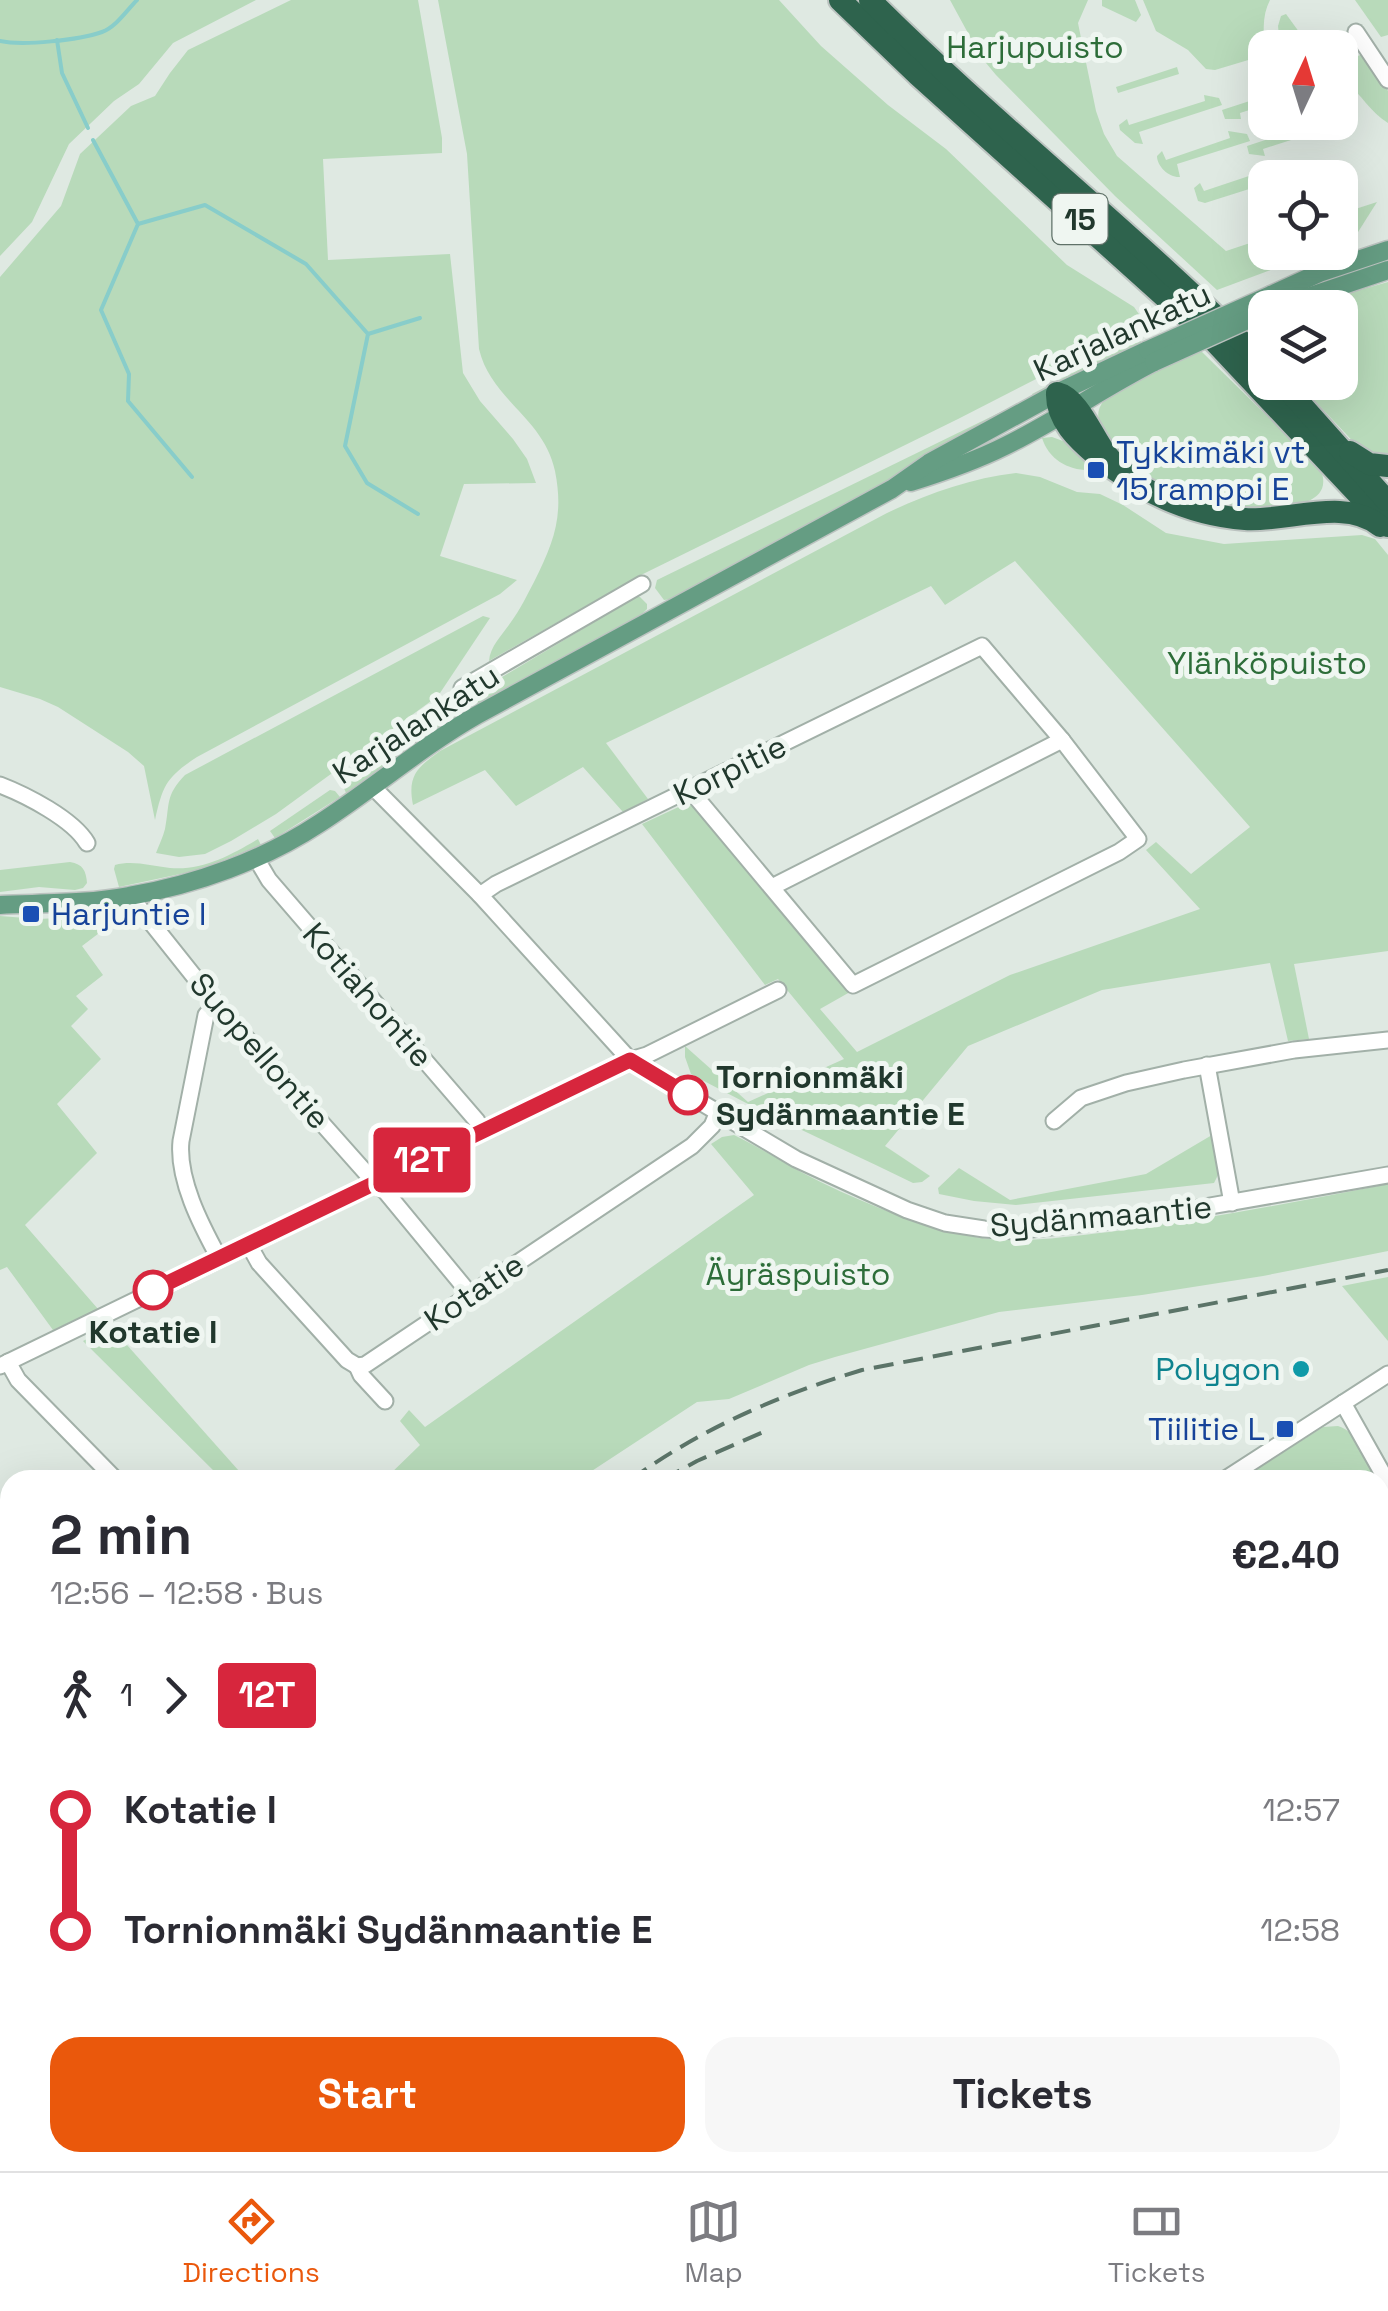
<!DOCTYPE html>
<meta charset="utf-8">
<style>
:root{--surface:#fff;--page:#f7f7f7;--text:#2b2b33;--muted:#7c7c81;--line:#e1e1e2;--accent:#ea580c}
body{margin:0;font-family:"Space Grotesk",sans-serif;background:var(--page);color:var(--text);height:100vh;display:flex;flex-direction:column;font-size:38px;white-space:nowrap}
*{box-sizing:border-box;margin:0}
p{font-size:32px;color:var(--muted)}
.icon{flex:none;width:55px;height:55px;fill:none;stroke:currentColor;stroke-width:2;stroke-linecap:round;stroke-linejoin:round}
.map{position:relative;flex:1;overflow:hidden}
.panel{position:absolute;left:0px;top:1470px;width:1390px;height:702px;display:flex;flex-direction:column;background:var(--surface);border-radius:30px 30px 0 0;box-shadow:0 10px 40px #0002}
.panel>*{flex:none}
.badge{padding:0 20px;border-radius:8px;font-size:35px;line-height:65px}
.needle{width:65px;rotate:4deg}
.buttons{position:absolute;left:1248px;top:30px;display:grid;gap:20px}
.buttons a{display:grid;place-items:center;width:110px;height:110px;border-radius:20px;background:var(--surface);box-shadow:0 10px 40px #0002;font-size:50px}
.map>.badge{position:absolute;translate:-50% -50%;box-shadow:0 0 0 5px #fff}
.legs{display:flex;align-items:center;gap:15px;height:110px;padding:0 50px;font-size:32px}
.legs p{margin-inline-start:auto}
.headline{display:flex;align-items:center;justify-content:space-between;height:170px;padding:0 50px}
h1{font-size:55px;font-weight:600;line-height:75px}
.primary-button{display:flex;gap:20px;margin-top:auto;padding:20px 50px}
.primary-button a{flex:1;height:115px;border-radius:30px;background:var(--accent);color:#fff;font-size:40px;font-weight:600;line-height:115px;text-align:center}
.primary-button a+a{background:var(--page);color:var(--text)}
ul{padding:0 50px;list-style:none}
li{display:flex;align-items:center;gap:35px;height:120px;font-size:38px}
li i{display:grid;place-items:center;width:15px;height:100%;margin:0 12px;background:currentColor}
li i::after{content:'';width:25px;height:25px;margin:-12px;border:8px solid;border-radius:50%;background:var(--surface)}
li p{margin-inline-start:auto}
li:first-child i{background:linear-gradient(#0000 50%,currentColor 0)}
li:last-child i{background:linear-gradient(currentColor 50%,#0000 0)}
.tabs{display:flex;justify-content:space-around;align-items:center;height:140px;border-top:2px solid var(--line);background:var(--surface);font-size:28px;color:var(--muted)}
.tabs a{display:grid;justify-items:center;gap:5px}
.tabs .selected{color:var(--accent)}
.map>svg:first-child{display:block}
.green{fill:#b8daba}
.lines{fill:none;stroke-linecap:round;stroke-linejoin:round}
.stream{stroke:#88cdca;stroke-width:4}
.minor-casing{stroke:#a2b0a8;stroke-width:19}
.major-casing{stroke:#bcc3c0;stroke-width:21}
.highway-casing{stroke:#bcc3c0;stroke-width:26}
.minor{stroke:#fff;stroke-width:15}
.major{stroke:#659d83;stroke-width:18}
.highway{stroke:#2e634d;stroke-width:22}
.rail{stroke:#5b7468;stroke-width:4;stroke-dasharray:20 10;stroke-linecap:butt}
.major-bridge-casing{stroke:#bcc3c0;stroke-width:21;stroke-linecap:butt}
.major-bridge{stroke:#659d83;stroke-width:18}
.line-1-casing{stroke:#fff;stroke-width:22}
.line-1{stroke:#d7263d;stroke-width:15}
.transit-dot{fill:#1a4fb4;stroke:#eff6f1;stroke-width:4}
.stop-1-dot{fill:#fff;stroke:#d7263d;stroke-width:5}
.culture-dot{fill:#0f9aa8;stroke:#eff6f1;stroke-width:4}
.labels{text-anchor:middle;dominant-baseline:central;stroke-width:10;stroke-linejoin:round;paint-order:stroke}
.shield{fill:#eff6f1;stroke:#5f7168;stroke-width:2.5}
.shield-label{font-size:30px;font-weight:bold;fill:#21382d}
.park-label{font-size:32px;fill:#2d6d39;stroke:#eff6f1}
.street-label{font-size:32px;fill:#21382d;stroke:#eff6f1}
.transit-label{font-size:32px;fill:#164399;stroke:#eff6f1;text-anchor:start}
.stop-label{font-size:32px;font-weight:bold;fill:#21382d;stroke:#eff6f1;text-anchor:start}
.culture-label{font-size:32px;fill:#0d838f;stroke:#eff6f1;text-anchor:end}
</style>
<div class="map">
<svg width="1388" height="2171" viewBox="0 0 1388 2171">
<rect width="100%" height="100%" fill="#dfe9e2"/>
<g class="green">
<path d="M0 0H256L173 43 139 84 114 101 69 144 32 222 0 256Z"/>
<path d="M291 0H418L442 138V153L323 159 328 260 450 254 463 373 480 401 513 439 527 459 536 483 464 484 440 556 517 580 500 594 197 757C167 777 163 784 155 820L144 766 128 752 58 707 40 699 0 687V277L61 206 80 154 131 106 155 96 170 73 188 50Z"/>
<path d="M438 0H779L821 46 888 105 946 149 1067 265 1134 307 1141 317 1138 327 958 419 641 575 489 661C490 646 503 634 511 622 520 610 527 595 534 582 554 542 564 516 555 471 544 418 491 400 479 349L467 154Z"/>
<path d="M950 0H1088L1078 23 1082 43 1096 111 1104 134 1117 156 1226 251 1265 238V252L1316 253 1217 290 1115 196 996 75 981 57Z"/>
<path d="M1102 0H1135L1141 15 1136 22 1102 6Z"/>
<path d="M1143 0H1270C1261 17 1264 36 1265 55L1215 70 1206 69 1188 50 1156 31Z"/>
<path d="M1355 0H1388V35L1381 37Z"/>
<path d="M1286 14 1310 47H1280L1278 26 1281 16Z"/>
<path d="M1362 54 1366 56 1388 91V123C1371 113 1361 94 1345 81L1344 72 1348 61Z"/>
<path d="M1177 67 1179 74 1118 93 1116 87Z"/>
<path d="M1204 95 1219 98 1222 105 1139 132 1143 144 1135 143 1120 130 1119 125 1127 119 1129 125 1205 101Z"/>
<path d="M1265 96V105L1240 113 1241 119H1225L1222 110Z"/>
<path d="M1311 125 1313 133 1263 149 1265 156 1249 154 1247 146Z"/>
<path d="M1228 131 1247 134 1250 141 1177 164 1180 177C1170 178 1157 167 1157 156L1162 151 1166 160 1230 138Z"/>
<path d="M1253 167 1269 169 1272 177 1265 178V184L1205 203 1198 201 1194 188 1200 183 1204 191 1255 174Z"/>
<path d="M1377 202 1353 240 1340 244V214Z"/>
<path d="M1388 282V456L1362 451 1298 383 1340 382V308L1300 307Z"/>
<path d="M1139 338 1142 344 1034 399 1032 394Z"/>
<path d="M1201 351 1320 468C1344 522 1229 507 1204 500 1167 490 1124 469 1105 434 1100 425 1095 415 1101 405 1112 386 1179 361 1201 351Z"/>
<path d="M1013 406 1015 410 672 599 664 600 655 588 657 580Z"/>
<path d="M1052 437 1074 445 1091 470C1069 471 1049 460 1042 438Z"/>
<path d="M1016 473 1040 477 1077 492 1100 494 1123 505 1166 533 1224 544 1362 535 1375 539 1388 555V951L1294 964 1309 1039 1288 1041 1270 963 1102 990 968 1046 885 1146 930 1176 922 1182 913 1183C839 1147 764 1114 691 1074L685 1057V1046L748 1102 844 1059 778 979 765 985 642 824 685 804 693 806 850 992 820 1009 857 1052 1010 975 1200 909 1146 850 1156 842 1191 874 1250 827 1015 561 945 605 931 586 606 743 648 799 623 812 583 767 516 806 485 770 413 805C407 775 418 767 440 751L887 513C927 494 971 478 1016 473Z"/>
<path d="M636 597H640L647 604V609L638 618 436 728 346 793 342 783 347 777 447 710Z"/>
<path d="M483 616 490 618 438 696 276 814 231 841 205 854 179 857 156 853C159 845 163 837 165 829 170 803 165 796 185 775Z"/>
<path d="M330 790 335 791 340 797 275 838 270 831Z"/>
<path d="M258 839 261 845 199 870 119 887 114 869 115 865C133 860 151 866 170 868 202 871 231 855 258 839Z"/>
<path d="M70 862C83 864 86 871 87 883L83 888 75 890 39 887 0 892V870Z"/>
<path d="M123 915 82 946 103 975 76 996 88 1009 71 1026 101 1059 57 1104 97 1153 25 1225 98 1309 53 1330 7 1267 0 1270V916L38 919Z"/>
<path d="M734 1135C757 1146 779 1160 801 1172 853 1199 908 1222 965 1235 1013 1246 1061 1237 1109 1232 1203 1220 1295 1202 1388 1184V1251L1263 1276 1142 1295 999 1312 835 1357 809 1365 729 1399 697 1402 578 1480H384L420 1445 400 1421 409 1410 425 1427 754 1195 711 1144 722 1137Z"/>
<path d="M1212 1135 1218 1175 1214 1183 1016 1205 974 1201 939 1194 938 1188 959 1168 1010 1200 1146 1174Z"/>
<path d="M1388 1277V1341L1342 1286Z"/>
<path d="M111 1327 247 1480H223L83 1341Z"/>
<path d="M1338 1426C1360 1433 1368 1461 1379 1480H1240L1323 1427Z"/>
<path d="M1380 1482 1388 1497V1767L1380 1771Z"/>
<path d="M10 1859V2000L0 2006V1865Z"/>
</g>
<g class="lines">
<g class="stream">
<path d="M57 40 62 73 88 128"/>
<path d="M0 41C23 46 79 40 102 32 116 27 127 10 137 0"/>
<path d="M93 140 138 224 101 310 129 374 128 401 192 477"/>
<path d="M138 224 205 205 306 264 368 334 345 446 367 483 418 514"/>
<path d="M368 334 420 318"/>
<path d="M1380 2049 1386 2045"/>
<path d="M1208 2171 1209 2162"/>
</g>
<defs>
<g id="minor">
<path d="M1356 32 1388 80"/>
<path d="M462 688 642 584"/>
<path d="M0 785C26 795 73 819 87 843"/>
<path d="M372 786 480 895 630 1060 796 1159 907 1210 945 1223 984 1229 1014 1231 1153 1216 1388 1175"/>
<path d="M256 858 269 880 477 1121 482 1131"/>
<path d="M772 887 1062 740"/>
<path d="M480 895 496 884 982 646 1062 740 1138 839 1119 852 853 985 690 790"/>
<path d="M130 896 216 1004 375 1183 385 1191 470 1294"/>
<path d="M216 1004 206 1015 181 1141C177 1179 201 1225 219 1258"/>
<path d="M1207 1065 1232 1203"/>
<path d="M1054 1121 1081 1098 1126 1083 1184 1070 1294 1050 1388 1040"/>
<path d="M249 1245 259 1263 347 1360 357 1366 365 1365 692 1146 712 1126 717 1114"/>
<path d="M8 1362 18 1380 116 1480"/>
<path d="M0 1366 630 1060 647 1055 778 990"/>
<path d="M357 1366 361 1375 385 1401"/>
<path d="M1343 1403 1388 1483"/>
<path d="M1224 1480 1388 1374"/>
<path d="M0 1610 10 1620"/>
<path d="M0 1778 10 1771"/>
<path d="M1380 1786 1388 1781"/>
<path d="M1380 2037 1388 2032"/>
<path d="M563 2162 568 2171"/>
<path d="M942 2162 946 2171"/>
<path d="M1178 2164 1184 2171"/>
<path d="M174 2171 187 2162"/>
<path d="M772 2171 786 2162"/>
</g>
<g id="major">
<path d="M1271 295 1319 273 1388 250"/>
<path d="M1275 308 1388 270"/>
<path d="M911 482C943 472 975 461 1005 446 1056 421 1103 388 1154 362"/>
<path d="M0 905C43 903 87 904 129 896 195 885 264 860 320 823 374 788 421 747 477 715L892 489 929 463 1057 393 1148 350"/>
</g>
<g id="highway">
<path d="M840 0 918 75 1215 342 1388 526"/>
<path d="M870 0C997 127 1139 237 1265 365"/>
<path d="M1281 382 1386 500"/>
<path d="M1350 452 1369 464 1388 466"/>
<path d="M1144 488C1130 478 1117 468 1107 455 1093 438 1079 398 1057 393 1056 420 1078 440 1097 456 1140 491 1189 515 1245 519 1287 522 1346 497 1380 526"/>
</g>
</defs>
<use href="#minor" class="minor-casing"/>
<use href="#major" class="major-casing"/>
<use href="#highway" class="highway-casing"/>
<use href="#minor" class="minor"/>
<use href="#major" class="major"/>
<use href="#highway" class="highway"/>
<g class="rail">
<path d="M630 1480C703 1428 776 1396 862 1370L1388 1270"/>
<path d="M662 1480 697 1461 768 1430"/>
<path d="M0 2047 10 2041"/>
</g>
<defs>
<g id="major-bridge">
<path d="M1148 350 1271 295"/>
<path d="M1154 362 1265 312"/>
</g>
</defs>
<use href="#major-bridge" class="major-bridge-casing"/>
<use href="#major-bridge" class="major-bridge"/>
</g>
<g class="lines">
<defs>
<path id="line-1" d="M153 1290 630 1060 688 1095"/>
</defs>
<use href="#line-1" class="line-1-casing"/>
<use href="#line-1" class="line-1"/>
</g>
<g class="transit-dot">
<rect x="1086" y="460" width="20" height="20" rx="5"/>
<rect x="21" y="904" width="20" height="20" rx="5"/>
<rect x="1275" y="1419" width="20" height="20" rx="5"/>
</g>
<g class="stop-1-dot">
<circle cx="688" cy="1095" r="18"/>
<circle cx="153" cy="1290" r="18"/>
</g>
<circle class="culture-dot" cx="1301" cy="1369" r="10"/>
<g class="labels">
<rect class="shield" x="1052.5" y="194" width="55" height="50" rx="8"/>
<g class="shield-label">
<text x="1080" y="219">15</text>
</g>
<g class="park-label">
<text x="1035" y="47">Harjupuisto</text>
<text x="1267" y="663">Ylänköpuisto</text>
<text x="798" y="1274">Äyräspuisto</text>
</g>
<g class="street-label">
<text transform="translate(1122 332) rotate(-25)">Karjalankatu</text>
<text transform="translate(416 724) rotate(-33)">Karjalankatu</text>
<text transform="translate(730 770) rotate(-26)">Korpitie</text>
<text transform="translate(368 995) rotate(49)">Kotiahontie</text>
<text transform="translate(260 1051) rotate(49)">Suopellontie</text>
<text transform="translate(1101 1216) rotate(-5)">Sydänmaantie</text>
<text transform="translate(474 1292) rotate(-34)">Kotatie</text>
</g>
<g class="transit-label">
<text x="1116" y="452">Tykkimäki vt<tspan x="1116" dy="37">15 ramppi E</tspan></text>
<text x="51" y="914">Harjuntie I</text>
<text x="1265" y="1429" text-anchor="end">Tiilitie L</text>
</g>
<g class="stop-label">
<text x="716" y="1077">Tornionmäki<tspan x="716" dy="37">Sydänmaantie E</tspan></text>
<text x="153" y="1332" text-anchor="middle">Kotatie I</text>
</g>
<g class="culture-label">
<text x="1281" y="1369">Polygon</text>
</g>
</g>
</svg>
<div class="buttons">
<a><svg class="needle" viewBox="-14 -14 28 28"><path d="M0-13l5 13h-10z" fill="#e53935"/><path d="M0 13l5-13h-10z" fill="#7c7c81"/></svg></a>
<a><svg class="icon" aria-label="locate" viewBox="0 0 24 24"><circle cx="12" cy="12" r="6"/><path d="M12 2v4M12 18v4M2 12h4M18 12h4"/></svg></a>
<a><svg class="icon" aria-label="layers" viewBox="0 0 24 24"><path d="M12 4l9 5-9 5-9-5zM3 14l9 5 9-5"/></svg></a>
</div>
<b class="badge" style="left:422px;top:1160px;background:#d7263d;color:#fff">12T</b>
<section class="panel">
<div class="headline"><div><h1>2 min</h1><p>12:56 – 12:58 · Bus</p></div><b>€2.40</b></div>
<div class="legs"><svg class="icon" aria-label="walk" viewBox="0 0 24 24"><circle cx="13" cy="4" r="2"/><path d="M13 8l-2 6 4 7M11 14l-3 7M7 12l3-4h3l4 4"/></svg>1<svg class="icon" aria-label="forward" viewBox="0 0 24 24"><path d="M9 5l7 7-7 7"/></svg><b class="badge" style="background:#d7263d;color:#fff">12T</b></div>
<ul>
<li><i style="color:#d7263d"></i><b>Kotatie I</b><p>12:57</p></li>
<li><i style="color:#d7263d"></i><b>Tornionmäki Sydänmaantie E</b><p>12:58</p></li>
</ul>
<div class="primary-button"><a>Start</a><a>Tickets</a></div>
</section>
</div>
<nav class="tabs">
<a class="selected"><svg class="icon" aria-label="directions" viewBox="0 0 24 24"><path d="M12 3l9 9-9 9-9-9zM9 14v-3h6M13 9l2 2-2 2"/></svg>Directions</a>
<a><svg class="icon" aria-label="map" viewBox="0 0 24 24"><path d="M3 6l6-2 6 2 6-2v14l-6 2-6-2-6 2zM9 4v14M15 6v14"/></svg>Map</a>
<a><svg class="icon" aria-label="tickets" viewBox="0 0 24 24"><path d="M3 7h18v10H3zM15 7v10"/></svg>Tickets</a>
</nav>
